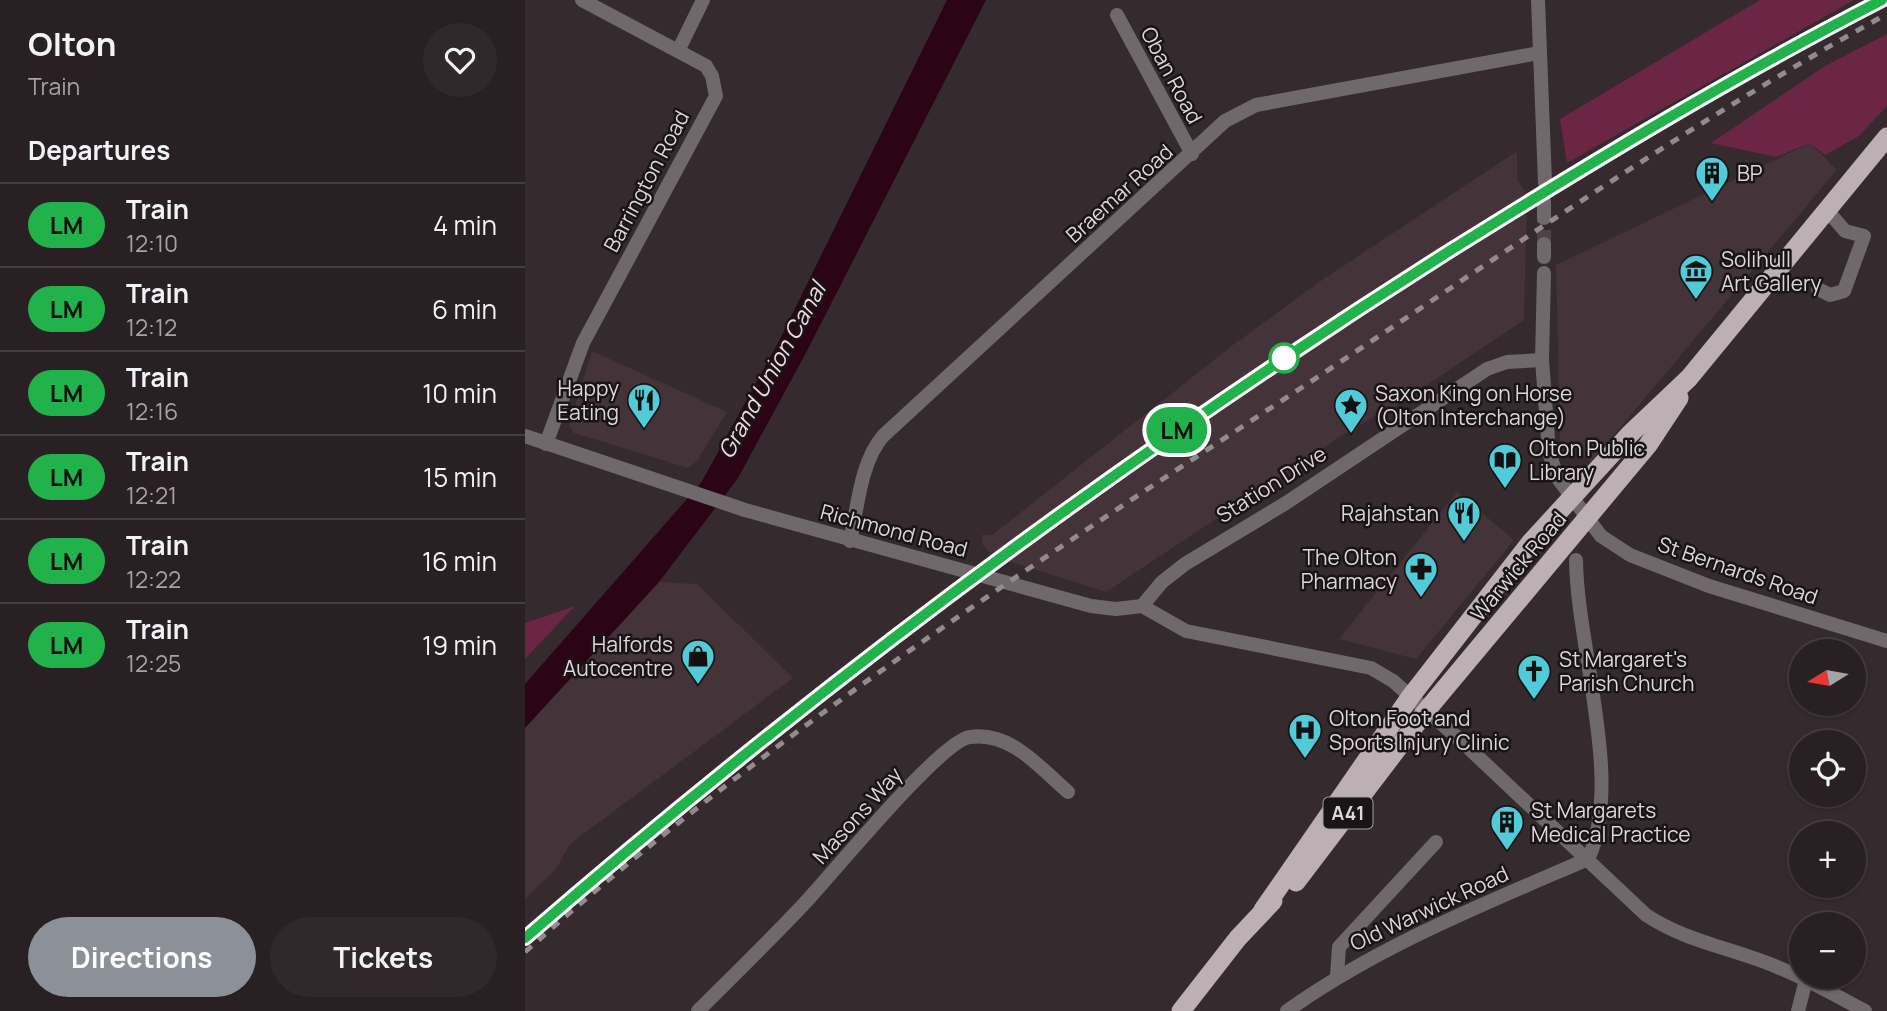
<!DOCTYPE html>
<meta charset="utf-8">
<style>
:root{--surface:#282022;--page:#30282a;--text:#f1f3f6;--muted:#a5a3a5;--line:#443e40;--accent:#8c9099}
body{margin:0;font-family:Manrope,sans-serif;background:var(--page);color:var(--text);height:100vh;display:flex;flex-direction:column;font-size:26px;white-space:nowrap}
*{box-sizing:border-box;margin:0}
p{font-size:23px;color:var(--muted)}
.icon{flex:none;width:38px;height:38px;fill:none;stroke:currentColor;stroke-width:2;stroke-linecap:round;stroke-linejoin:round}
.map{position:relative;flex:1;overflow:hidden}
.side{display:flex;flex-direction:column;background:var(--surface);width:525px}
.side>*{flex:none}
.badge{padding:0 14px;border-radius:23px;font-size:24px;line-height:46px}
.needle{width:46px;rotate:259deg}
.buttons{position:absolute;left:1264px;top:639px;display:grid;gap:14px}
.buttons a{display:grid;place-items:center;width:77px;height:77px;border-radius:50%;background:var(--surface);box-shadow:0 2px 5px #0004,0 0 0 2px var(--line);font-size:35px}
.map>.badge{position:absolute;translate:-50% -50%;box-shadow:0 0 0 4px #fff}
h2{padding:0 28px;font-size:26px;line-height:63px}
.round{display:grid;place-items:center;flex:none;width:74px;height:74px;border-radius:37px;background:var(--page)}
.head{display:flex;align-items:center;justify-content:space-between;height:119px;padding:0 28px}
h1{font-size:33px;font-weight:700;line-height:52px}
.button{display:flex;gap:14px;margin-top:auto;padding:14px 28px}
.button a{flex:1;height:80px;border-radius:42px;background:var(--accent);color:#fff;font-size:28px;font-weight:700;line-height:80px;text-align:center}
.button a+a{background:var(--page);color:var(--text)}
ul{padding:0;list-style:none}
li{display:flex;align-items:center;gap:21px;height:84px;padding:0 28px;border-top:2px solid var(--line)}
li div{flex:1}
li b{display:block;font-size:26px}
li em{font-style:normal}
li .badge{min-width:77px;font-weight:700;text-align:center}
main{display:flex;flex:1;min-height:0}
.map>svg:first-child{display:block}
.built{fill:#443339}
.green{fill:#6a2644}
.water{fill:#2b0416}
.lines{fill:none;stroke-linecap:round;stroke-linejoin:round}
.tertiary-tunnel{stroke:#4e4448;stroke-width:14;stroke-dasharray:14 7;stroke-linecap:butt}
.minor{stroke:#6f696b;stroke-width:14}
.tertiary{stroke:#6f696b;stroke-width:14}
.trunk{stroke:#bdb0b4;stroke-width:19}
.rail{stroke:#938a8d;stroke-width:5;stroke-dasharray:9 9;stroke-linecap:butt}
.line-casing{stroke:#fff;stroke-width:16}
.line{stroke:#22b24c;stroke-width:10}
.stop-dot{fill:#fff;stroke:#22b24c;stroke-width:3.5}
.labels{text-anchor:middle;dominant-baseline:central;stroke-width:5;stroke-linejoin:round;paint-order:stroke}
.shield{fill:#191516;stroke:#a39d9e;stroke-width:2}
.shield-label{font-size:19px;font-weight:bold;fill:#ded7d9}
.street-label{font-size:21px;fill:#ded7d9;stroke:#191516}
.poi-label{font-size:21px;fill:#ded7d9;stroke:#191516;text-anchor:start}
.water-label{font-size:23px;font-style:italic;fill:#f2d9e1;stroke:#191516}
</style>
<main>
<section class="side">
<div class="head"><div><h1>Olton</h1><p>Train</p></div><a class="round"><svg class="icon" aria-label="heart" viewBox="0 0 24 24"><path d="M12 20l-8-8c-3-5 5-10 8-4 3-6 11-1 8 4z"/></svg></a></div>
<h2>Departures</h2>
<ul>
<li><span class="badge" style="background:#22b24c;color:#111">LM</span><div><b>Train</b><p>12:10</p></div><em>4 min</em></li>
<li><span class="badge" style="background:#22b24c;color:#111">LM</span><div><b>Train</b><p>12:12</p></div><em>6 min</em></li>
<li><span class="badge" style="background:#22b24c;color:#111">LM</span><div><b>Train</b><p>12:16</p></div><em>10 min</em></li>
<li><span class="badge" style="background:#22b24c;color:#111">LM</span><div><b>Train</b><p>12:21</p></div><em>15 min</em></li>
<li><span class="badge" style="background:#22b24c;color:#111">LM</span><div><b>Train</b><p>12:22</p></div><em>16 min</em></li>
<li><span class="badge" style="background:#22b24c;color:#111">LM</span><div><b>Train</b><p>12:25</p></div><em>19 min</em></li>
</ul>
<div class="button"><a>Directions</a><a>Tickets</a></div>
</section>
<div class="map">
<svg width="1362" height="1011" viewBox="0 0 1362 1011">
<rect width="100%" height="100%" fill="#352a2e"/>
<g class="built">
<path d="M1285 143 1312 170 1066 462 1035 440 1031 265Z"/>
<path d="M992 151V180L1002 194 999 320 856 416 854 414 819 434 581 592 467 556 457 544V535H467L708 345 797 280Z"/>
<path d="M67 351 202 412 172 461 163 468 49 433 44 425Z"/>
<path d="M932 492 989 540 891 659 814 639Z"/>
<path d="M134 582 172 584 268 678 45 844 31 869 0 899V728Z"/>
</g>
<g class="green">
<path d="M1235 0H1329L1042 163 1035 119Z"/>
<path d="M1362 34V106L1334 136 1300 155 1285 143 1251 157 1186 143 1300 66Z"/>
<path d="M50 606 0 659V623Z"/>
</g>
<path class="water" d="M422 0H461L283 349 213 478 134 582 0 728V684L176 483 253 343Z"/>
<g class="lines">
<path class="tertiary-tunnel" d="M1019 244V218"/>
<g class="minor">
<path d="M592 15 667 154"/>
<path d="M154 49 178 0"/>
<path d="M1293 289 1305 295 1319 291 1339 236 1320 231 1301 209"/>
<path d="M21 444 58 343 191 96 187 76 181 66 57 0"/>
<path d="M325 541C333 507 335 463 358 436L700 121 731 105 1014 53"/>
<path d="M617 606 637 582 660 564 761 503 962 369 982 362 1017 360"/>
<path d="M812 976 814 947 911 842"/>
<path d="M173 1011C208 976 244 941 278 905 305 877 416 740 445 737 486 731 515 768 543 792"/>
<path d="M762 1011C855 945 959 904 1063 859 1099 784 1052 647 1051 560"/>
<path d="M1273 1011 1281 980"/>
</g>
<g class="tertiary">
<path d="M1013 0 1020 183"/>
<path d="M1019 218V201"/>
<path d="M1019 244V257"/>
<path d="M1019 273 1017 360 1024 452 1032 477 1076 536 1105 555 1184 586 1362 641"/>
<path d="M0 436 220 510 566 606 591 609 617 606 661 631 846 668 868 681 934 739 1121 915C1157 939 1197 946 1237 961 1273 974 1306 993 1340 1011"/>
</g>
<g class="trunk">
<path d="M771 882 901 711 1123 445 1154 398"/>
<path d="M738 910 886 696 1005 543 1105 434 1164 378 1362 137"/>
<path d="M656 1011 713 938 748 901"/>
</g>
<g class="rail">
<path d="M102 853C490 529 908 234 1357 0"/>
<path d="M0 952C238 739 507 565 773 390 967 262 1158 126 1362 14"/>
</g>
</g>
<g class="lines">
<defs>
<path id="line" d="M0 938C291 686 600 456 926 250 1067 162 1209 76 1357 0"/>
</defs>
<use href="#line" class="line-casing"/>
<use href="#line" class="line"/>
</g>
<defs>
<symbol id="building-pin" viewBox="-11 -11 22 30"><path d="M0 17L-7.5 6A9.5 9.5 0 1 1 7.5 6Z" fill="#52cbd9" stroke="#191516"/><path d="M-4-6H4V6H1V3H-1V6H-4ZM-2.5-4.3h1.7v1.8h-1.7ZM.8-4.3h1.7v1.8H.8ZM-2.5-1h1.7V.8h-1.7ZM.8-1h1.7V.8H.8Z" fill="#111"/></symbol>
<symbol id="museum-pin" viewBox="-11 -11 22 30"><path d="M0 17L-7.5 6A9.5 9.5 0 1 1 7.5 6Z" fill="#52cbd9" stroke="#191516"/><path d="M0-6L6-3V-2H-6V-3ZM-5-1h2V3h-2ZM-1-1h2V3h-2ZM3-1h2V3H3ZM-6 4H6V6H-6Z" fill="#111"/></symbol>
<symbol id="restaurant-pin" viewBox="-11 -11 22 30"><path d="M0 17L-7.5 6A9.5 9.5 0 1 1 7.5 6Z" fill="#52cbd9" stroke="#191516"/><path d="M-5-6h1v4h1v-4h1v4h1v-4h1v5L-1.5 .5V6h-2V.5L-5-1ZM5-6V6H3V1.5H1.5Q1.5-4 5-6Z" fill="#111"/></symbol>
<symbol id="sight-pin" viewBox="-11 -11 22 30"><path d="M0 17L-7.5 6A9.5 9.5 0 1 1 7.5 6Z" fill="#52cbd9" stroke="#191516"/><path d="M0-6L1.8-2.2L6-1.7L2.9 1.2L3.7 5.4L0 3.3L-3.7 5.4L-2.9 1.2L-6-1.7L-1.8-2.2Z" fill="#111"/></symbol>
<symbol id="library-pin" viewBox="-11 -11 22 30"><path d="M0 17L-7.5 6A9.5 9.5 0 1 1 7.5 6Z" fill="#52cbd9" stroke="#191516"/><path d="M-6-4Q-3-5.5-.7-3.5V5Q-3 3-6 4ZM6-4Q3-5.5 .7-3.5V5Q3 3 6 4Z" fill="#111"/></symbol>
<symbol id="pharmacy-pin" viewBox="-11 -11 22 30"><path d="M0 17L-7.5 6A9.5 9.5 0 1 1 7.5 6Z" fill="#52cbd9" stroke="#191516"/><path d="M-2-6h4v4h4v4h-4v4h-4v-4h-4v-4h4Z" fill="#111"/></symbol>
<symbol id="shop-pin" viewBox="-11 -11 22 30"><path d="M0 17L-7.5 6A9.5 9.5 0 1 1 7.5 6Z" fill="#52cbd9" stroke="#191516"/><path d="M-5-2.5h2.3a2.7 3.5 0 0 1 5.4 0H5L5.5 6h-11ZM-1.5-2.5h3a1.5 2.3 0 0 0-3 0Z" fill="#111"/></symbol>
<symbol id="church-pin" viewBox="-11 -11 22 30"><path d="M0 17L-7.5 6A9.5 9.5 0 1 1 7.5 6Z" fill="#52cbd9" stroke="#191516"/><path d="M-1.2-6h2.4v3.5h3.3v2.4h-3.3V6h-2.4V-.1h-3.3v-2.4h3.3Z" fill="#111"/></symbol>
<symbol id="hospital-pin" viewBox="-11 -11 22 30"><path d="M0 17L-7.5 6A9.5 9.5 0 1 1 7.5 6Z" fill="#52cbd9" stroke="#191516"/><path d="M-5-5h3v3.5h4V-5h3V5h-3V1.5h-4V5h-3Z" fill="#111"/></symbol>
</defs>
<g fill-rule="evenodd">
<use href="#building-pin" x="1168" y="154" width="38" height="52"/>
<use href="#museum-pin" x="1152" y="252" width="38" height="52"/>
<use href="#restaurant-pin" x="100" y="381" width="38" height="52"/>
<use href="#sight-pin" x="807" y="386" width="38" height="52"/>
<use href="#library-pin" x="961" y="441" width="38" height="52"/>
<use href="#restaurant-pin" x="920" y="494" width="38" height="52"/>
<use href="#pharmacy-pin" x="877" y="550" width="38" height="52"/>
<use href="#shop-pin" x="154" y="637" width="38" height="52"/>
<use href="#church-pin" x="990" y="652" width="38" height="52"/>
<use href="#hospital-pin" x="761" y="711" width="38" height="52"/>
<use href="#building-pin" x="963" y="803" width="38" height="52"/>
</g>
<circle class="stop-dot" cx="759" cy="358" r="14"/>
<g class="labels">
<rect class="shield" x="798.5" y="797.5" width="49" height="31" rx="5"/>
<g class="shield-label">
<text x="823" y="813">A41</text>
</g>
<g class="street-label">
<text transform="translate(647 75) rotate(62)">Oban Road</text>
<text transform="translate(121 181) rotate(-62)">Barrington Road</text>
<text transform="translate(594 193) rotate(-42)">Braemar Road</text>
<text transform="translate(746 484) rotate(-32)">Station Drive</text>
<text transform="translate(369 530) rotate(15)">Richmond Road</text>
<text transform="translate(993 566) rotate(-50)">Warwick Road</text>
<text transform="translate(1213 570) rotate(19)">St Bernards Road</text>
<text transform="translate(332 815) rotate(-48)">Masons Way</text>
<text transform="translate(904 908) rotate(-25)">Old Warwick Road</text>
</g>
<g class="poi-label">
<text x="1212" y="173">BP</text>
<text x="1196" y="259">Solihull<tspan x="1196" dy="24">Art Gallery</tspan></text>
<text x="94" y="388" text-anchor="end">Happy<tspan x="94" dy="24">Eating</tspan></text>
<text x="850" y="393">Saxon King on Horse<tspan x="850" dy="24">(Olton Interchange)</tspan></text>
<text x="1004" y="448">Olton Public<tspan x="1004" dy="24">Library</tspan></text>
<text x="914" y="513" text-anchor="end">Rajahstan</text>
<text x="872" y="557" text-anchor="end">The Olton<tspan x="872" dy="24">Pharmacy</tspan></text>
<text x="148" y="644" text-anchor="end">Halfords<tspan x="148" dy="24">Autocentre</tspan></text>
<text x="1034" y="659">St Margaret's<tspan x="1034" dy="24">Parish Church</tspan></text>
<text x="804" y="718">Olton Foot and<tspan x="804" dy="24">Sports Injury Clinic</tspan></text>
<text x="1006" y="810">St Margarets<tspan x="1006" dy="24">Medical Practice</tspan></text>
</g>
<g class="water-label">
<text transform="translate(246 370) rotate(-61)">Grand Union Canal</text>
</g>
</g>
</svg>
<div class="buttons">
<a><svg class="needle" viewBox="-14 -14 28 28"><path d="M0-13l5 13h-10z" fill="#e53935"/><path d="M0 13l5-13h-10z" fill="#a5a3a5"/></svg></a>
<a><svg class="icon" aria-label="locate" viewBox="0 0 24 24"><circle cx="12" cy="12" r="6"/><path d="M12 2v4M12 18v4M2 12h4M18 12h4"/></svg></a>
<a>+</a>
<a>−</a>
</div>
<b class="badge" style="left:652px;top:430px;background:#22b24c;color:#111">LM</b>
</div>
</main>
